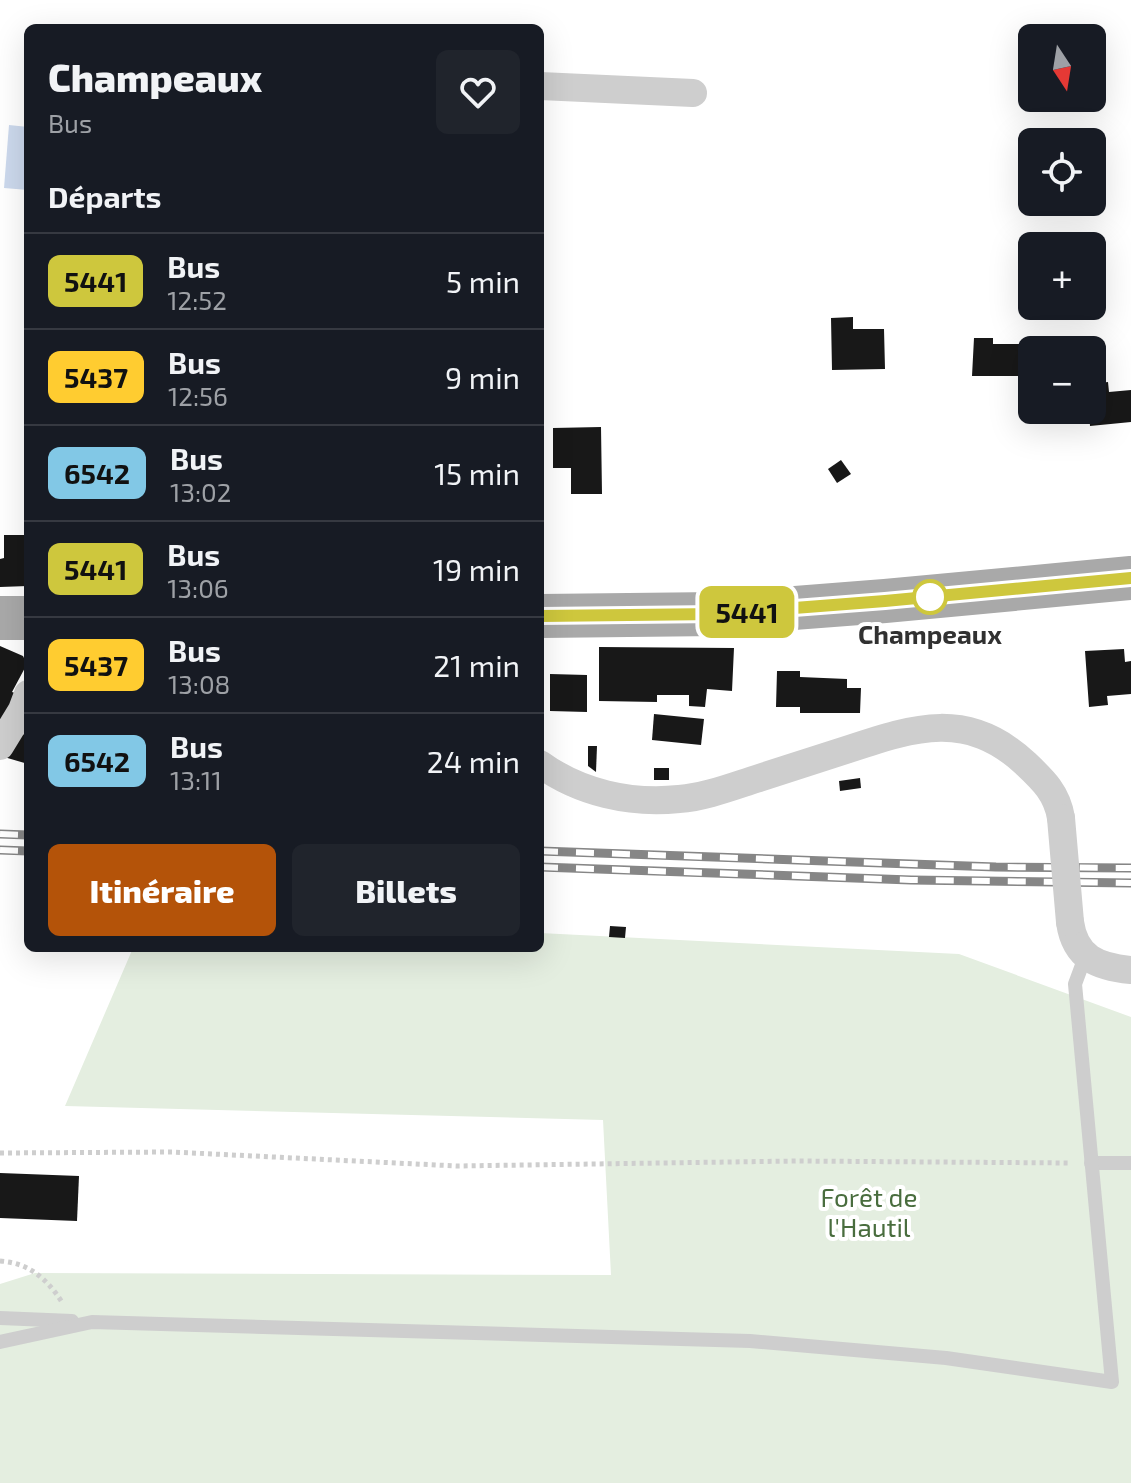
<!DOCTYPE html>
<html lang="fr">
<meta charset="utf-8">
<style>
:root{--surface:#171b24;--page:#20242c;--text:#f1f3f6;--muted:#9ea1a6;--line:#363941;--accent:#b45309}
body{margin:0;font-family:"Exo 2",sans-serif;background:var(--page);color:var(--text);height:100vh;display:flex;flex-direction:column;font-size:30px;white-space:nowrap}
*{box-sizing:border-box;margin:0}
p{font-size:26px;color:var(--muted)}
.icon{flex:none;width:44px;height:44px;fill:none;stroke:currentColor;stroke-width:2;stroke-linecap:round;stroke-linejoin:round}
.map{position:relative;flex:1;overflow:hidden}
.panel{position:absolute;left:24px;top:24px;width:520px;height:928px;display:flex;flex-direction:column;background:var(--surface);border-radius:12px;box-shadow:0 8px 32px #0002}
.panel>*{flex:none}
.badge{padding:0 16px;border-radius:12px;font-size:28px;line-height:52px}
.needle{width:52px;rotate:168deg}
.controls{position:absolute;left:1018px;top:24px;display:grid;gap:16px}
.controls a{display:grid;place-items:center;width:88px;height:88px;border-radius:12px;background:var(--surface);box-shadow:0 8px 32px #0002;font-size:40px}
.map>.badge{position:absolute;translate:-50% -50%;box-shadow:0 0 0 4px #fff}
h2{padding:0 24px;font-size:30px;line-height:72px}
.round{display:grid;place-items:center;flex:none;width:84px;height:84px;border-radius:12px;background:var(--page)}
.summary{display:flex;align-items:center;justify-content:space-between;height:136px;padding:0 24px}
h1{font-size:38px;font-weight:800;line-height:60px}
.cta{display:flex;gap:16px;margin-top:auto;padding:16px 24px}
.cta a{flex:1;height:92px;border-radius:12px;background:var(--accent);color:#fff;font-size:32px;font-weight:800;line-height:92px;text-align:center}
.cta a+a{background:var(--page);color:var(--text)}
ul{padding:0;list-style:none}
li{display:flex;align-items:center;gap:24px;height:96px;padding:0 24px;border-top:2px solid var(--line)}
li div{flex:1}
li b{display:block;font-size:30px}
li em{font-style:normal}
li .badge{min-width:88px;font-weight:700;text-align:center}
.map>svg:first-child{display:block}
.green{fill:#e4eee0}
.water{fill:#ccd9ed}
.building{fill:#181818}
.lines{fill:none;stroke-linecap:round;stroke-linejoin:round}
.path{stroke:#cecece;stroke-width:5;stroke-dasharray:4 4;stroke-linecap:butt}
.lane{stroke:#cecece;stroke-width:14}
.street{stroke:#cecece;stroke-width:28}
.primary{stroke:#a9a9a9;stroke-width:44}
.rail-casing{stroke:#868686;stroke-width:9}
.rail{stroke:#fff;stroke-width:6;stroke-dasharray:18;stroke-linecap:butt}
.street-bridge{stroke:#cecece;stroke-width:28}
.line-casing{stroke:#fff;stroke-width:18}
.line{stroke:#cec73d;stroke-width:12}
.stop-dot{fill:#fff;stroke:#cec73d;stroke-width:4}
.labels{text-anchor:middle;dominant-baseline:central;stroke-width:8;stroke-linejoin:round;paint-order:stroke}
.stop-label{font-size:26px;font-weight:bold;fill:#313131;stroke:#fff}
.park-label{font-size:26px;fill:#496d3e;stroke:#fff}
</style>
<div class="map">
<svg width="1131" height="1483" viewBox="0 0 1131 1483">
<rect width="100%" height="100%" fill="#fff"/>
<path class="green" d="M540 933 959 954 1131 1017V1483H0V1284L35 1273 611 1275 603 1120 65 1106 133 948H540Z"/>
<path class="water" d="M9 125 28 127V190L4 188Z"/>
<g class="building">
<path d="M853 317V329H884L885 369 832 370 831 318Z"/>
<path d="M974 338H993V344H1023V376H972Z"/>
<path d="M1108 382 1109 392 1131 390V422L1090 426 1089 410H1092V384Z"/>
<path d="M601 427 602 494H571V468H553V428Z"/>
<path d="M841 460 851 474 837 483 828 469Z"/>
<path d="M4 535H28V586L0 587V559L4 558Z"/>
<path d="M0 646 23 656 27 664 12 692 15 693 0 730Z"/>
<path d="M599 647 734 648 732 691 707 689 705 707 689 706V695H657V702L599 701Z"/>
<path d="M1124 649 1125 662 1131 661V694L1107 696 1108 705 1089 707 1085 651Z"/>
<path d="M777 671H800V677L847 679V688H861L860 713H800V707H776Z"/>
<path d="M550 674 587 675V712L550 711Z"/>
<path d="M654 714 704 719 701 745 652 740Z"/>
<path d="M15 733 28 735V764L4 757Z"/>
<path d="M588 746H597L596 772 588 766Z"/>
<rect x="654" y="768" width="15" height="12"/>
<path d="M860 778 861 788 840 791 839 781Z"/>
<path d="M610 926 626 927 625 938 609 937Z"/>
<path d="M0 1173 79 1176 77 1221 0 1218Z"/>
</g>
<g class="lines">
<g class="path">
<path d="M0 1153 172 1152 457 1166 797 1161 1071 1163"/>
<path d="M0 1261C29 1263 46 1278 62 1302"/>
</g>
<g class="lane">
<path d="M1091 1163H1131"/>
<path d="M0 1318 72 1321"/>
<path d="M0 1342 92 1322 750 1341 946 1358 1112 1382 1075 984 1085 957"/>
</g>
<g class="street">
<path d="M540 86 693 93"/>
<path d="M0 746 22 710 28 694"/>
<path d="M540 764C580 793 630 804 679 799 705 797 731 787 756 779 787 769 818 759 849 749 915 727 968 710 1025 763 1043 780 1057 793 1061 818"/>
<path d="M1070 922C1075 958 1098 967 1131 970"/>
</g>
<g class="primary">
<path d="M540 616 717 614 885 601 1131 578"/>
<path d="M0 618H28"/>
</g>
<defs>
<g id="rail">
<path d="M0 834 28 835"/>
<path d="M0 850 28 851"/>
<path d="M540 851 996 867 1131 868"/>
<path d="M540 867 911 880 1131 883"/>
</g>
</defs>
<use href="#rail" class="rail-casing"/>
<use href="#rail" class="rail"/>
<path class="street-bridge" d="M1061 818 1070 922"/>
</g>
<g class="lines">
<defs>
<path id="line" d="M540 616 717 614 885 601 1131 578"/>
</defs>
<use href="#line" class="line-casing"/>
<use href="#line" class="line"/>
</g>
<circle class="stop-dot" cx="930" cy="597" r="16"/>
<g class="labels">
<g class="stop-label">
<text x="930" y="633">Champeaux</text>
</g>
<g class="park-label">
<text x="869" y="1196">Forêt de<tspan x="869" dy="30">l'Hautil</tspan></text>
</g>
</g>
</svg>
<div class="controls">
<a><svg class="needle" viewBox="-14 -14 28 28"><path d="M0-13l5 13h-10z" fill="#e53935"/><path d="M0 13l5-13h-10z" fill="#9ea1a6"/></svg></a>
<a><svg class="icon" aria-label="locate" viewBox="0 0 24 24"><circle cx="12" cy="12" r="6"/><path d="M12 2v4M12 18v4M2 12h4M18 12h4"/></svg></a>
<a>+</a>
<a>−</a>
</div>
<b class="badge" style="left:747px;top:612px;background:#cec73d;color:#111">5441</b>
<section class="panel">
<div class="summary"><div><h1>Champeaux</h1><p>Bus</p></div><a class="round"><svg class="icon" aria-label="heart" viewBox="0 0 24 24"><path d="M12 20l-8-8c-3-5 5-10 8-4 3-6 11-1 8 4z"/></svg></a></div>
<h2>Départs</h2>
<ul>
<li><span class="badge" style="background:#cec73d;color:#111">5441</span><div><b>Bus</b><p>12:52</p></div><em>5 min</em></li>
<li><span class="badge" style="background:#ffcc30;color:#111">5437</span><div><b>Bus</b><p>12:56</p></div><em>9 min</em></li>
<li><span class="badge" style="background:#82c8e6;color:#111">6542</span><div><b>Bus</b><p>13:02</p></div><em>15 min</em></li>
<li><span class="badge" style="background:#cec73d;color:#111">5441</span><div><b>Bus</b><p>13:06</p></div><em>19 min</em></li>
<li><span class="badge" style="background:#ffcc30;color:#111">5437</span><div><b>Bus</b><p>13:08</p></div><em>21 min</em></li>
<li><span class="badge" style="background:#82c8e6;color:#111">6542</span><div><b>Bus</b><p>13:11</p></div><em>24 min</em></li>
</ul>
<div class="cta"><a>Itinéraire</a><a>Billets</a></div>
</section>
</div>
